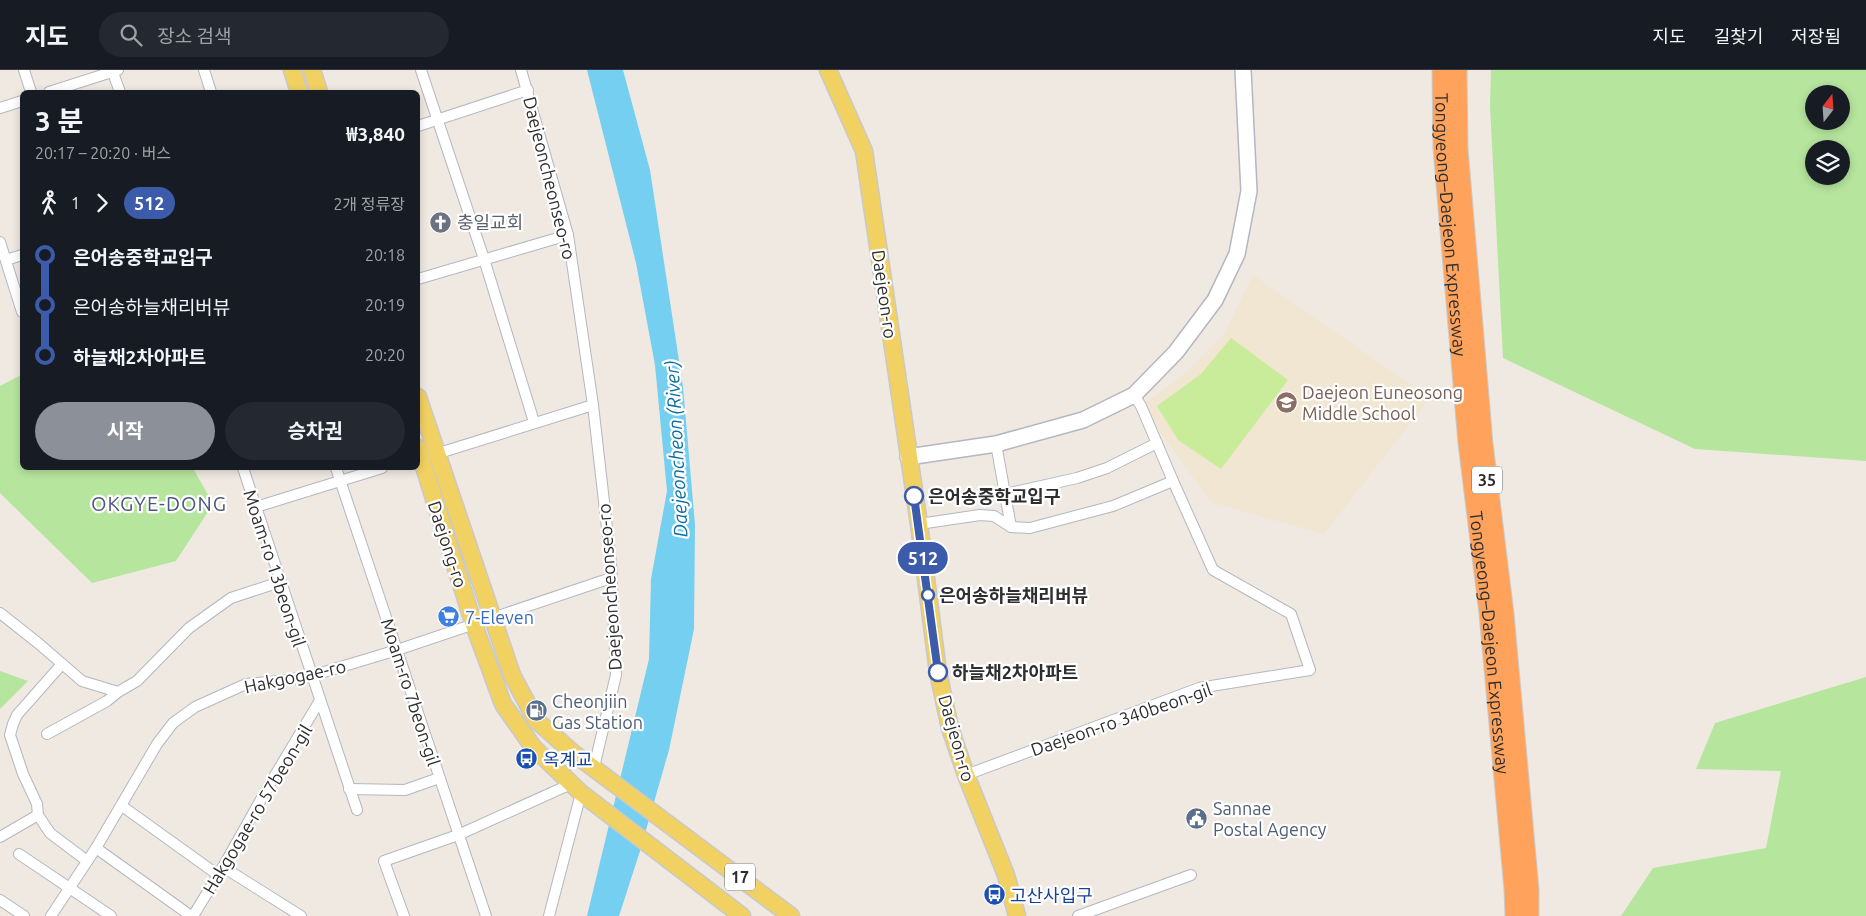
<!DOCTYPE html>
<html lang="ko">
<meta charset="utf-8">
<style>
:root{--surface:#171b24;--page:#242831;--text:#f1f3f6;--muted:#9ea1a6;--line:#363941;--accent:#8c9099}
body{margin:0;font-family:Ubuntu,"Noto Sans KR",sans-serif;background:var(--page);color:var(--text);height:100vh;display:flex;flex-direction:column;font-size:19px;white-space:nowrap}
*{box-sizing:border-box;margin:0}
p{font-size:16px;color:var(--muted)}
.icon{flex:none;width:28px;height:28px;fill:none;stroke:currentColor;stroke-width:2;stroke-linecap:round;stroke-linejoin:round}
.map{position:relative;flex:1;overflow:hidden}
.details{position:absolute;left:20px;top:20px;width:400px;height:380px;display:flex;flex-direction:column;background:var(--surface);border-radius:8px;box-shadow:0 2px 8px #0003}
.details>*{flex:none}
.badge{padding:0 10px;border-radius:16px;font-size:18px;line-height:32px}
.needle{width:32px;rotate:17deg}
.fabs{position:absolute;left:1805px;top:15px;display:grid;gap:10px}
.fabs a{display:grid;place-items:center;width:45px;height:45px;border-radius:50%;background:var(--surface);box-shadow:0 2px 8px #0003;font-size:25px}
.map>.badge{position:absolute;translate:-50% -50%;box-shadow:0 0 0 2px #fff}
.legs{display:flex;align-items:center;gap:8px;height:55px;padding:0 15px;font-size:16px}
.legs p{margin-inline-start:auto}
.headline{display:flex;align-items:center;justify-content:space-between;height:85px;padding:0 15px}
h1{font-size:28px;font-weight:700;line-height:38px}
.action{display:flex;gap:10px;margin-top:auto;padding:10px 15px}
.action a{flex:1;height:58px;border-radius:30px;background:var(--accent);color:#fff;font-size:20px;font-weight:700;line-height:58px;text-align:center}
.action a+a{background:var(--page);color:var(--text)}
ul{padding:0 15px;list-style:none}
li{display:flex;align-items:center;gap:18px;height:50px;font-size:19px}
li i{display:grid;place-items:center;width:8px;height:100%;margin:0 6px;background:currentColor}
li i::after{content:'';width:12px;height:12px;margin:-6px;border:4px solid;border-radius:50%;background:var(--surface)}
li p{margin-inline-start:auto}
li:first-child i{background:linear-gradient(#0000 50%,currentColor 0)}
li:last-child i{background:linear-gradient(currentColor 50%,#0000 0)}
header{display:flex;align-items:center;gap:30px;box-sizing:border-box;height:70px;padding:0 25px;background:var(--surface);border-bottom:1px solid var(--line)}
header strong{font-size:24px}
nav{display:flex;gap:28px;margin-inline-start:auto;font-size:18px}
.search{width:350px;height:45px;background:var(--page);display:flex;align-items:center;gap:12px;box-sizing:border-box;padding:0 18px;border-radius:28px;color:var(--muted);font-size:19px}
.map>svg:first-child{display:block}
.education{fill:#f0e6d1}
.green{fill:#b6e59e;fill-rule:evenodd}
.pitch{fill:#c9ec9a}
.water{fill:#75cff0}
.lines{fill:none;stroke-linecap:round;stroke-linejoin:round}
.street-casing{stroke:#b4b7c1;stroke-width:12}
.secondary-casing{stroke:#b4b7c1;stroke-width:18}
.primary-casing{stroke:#c9c9c9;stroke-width:19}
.highway-casing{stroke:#c9c9c9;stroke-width:21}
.street{stroke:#fff;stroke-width:10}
.secondary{stroke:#fff;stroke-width:15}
.primary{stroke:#f2d163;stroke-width:16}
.highway{stroke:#ffa35c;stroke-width:19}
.line-1-casing{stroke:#fff;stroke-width:11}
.line-1{stroke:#3d5bab;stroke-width:8}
.stop-1-dot{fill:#fff;stroke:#3d5bab;stroke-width:2.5}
.labels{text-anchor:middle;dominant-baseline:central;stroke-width:4.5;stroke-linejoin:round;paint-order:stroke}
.shield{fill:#fff;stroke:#6d6d6d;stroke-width:1}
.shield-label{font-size:16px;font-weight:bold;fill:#2e2e2e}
.street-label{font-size:18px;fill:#2e2e2e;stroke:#fff}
.worship-label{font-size:18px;fill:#5b616d;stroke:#fff;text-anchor:start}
.education-label{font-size:18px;fill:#785e54;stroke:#fff;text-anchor:start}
.stop-label{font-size:18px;font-weight:bold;fill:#2e2e2e;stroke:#fff;text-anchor:start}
.shop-label{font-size:18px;fill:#366cbe;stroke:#fff;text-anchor:start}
.service-label{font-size:18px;fill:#4e5e75;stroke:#fff;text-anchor:start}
.transit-label{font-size:18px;fill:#164399;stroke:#fff;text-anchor:start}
.water-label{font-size:19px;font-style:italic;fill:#0d6fa3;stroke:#fff}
.quarter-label{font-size:20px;letter-spacing:1px;fill:#4d5680;stroke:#fff}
</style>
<header>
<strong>지도</strong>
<div class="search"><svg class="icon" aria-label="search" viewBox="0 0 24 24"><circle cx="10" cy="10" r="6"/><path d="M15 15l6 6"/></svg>장소 검색</div>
<nav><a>지도</a><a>길찾기</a><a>저장됨</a></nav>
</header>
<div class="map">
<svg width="1866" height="846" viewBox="0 0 1866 846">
<rect width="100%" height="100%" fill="#efe9e1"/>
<path class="education" d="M1253 205 1430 328 1324 464 1211 432 1141 336 1186 303 1223 266Z"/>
<g class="green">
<path d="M1491 0H1866V391L1695 379 1503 288 1490 36ZM1814 24H1841V51H1814ZM1814 79H1841V106H1814Z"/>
<path d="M21 305 22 398H193L213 434 176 491 92 513 0 423V316Z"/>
<path d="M0 601 28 611 0 639Z"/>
<path d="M1866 607V846H1621L1653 798 1766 778 1781 701 1696 699 1715 653Z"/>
</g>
<path class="pitch" d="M1231 268 1288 310 1221 399 1178 370 1157 336 1201 304Z"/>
<path class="water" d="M587 0H623L650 100 683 317 695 455 694 559 669 680 640 781 619 846H587L649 589 651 509 667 421 655 295 636 193Z"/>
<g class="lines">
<defs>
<g id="street">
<path d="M24 0 31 22"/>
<path d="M112 0 120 22"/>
<path d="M204 0 211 22"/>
<path d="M421 0 484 189 534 352"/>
<path d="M521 0 568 165 593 335 611 493 616 605 594 697"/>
<path d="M49 22 118 0"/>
<path d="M0 38 22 31"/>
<path d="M418 56 528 20"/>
<path d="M0 172 22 242"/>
<path d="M6 190 22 185"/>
<path d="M418 209 568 165"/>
<path d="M996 374 1011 457"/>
<path d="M436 384 593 335"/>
<path d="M243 398 357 740"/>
<path d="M336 398 486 846"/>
<path d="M1005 424 1077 408 1107 398 1157 373"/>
<path d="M256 437 382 398"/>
<path d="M919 454 980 445 994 446 1011 457 1030 458 1113 436 1173 411 1141 336 1134 325"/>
<path d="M0 543 38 573 82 611 118 622 137 611 189 558 231 528 280 512"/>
<path d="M62 594 17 645 13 654 10 665 23 704 37 734 38 745 50 763 87 791"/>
<path d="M47 664 107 631 118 622"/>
<path d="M966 705 1199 618 1310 600 1291 544 1213 500 1173 411"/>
<path d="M349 719 405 720 439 708"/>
<path d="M122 736 218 805"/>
<path d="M0 767 38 745"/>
<path d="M96 778 191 846"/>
<path d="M19 784 111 846"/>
<path d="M223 797 301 846"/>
<path d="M0 830 24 846"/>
<path d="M51 846 96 778 157 674 173 653 195 637 246 614 279 611 311 606 397 580 611 508"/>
<path d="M193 846 223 797 268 717 319 632"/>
<path d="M404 846 384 791 458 765 571 714"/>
<path d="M549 846 581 723"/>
<path d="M1078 846 1191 805"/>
</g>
<path id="secondary" d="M908 387 996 374 1083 350 1134 325 1176 282 1215 230 1237 184 1249 121 1243 0"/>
<g id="primary">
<path d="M292 0 299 22"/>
<path d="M312 0 319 22"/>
<path d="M828 0 864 81 919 454 938 602 950 658 966 705 1006 805 1017 846"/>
<path d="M418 327 512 605 536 650 572 682 791 846"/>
<path d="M418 378 474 555 503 634 533 677 581 723 742 846"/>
</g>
<g id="highway">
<path id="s1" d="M1442 0 1443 78 1468 373 1489 543 1514 819 1515 846"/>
<path d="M1457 0 1458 79 1483 374 1504 544 1529 820V846"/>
</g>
</defs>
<use href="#street" class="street-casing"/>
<use href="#secondary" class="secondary-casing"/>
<use href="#primary" class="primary-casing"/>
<use href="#highway" class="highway-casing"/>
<use href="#street" class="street"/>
<use href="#secondary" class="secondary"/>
<use href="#primary" class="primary"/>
<use href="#highway" class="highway"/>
</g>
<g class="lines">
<defs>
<path id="line-1" d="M914 426 938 602"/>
</defs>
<use href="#line-1" class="line-1-casing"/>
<use href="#line-1" class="line-1"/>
</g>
<defs>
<symbol id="church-disc" viewBox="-11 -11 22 22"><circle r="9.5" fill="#6b7280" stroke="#fff"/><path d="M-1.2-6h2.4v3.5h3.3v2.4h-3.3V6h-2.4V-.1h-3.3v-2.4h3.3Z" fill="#fff"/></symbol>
<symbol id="school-disc" viewBox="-11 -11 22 22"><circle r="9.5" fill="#8d6e63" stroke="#fff"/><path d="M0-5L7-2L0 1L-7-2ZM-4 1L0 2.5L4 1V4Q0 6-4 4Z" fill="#fff"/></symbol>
<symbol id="supermarket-disc" viewBox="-11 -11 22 22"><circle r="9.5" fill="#3f7fe0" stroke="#fff"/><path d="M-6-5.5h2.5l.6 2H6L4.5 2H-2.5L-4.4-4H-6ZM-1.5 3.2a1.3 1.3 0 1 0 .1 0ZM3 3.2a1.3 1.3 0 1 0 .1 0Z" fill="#fff"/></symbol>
<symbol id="fuel-disc" viewBox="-11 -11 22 22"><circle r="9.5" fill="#5c6f8a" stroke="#fff"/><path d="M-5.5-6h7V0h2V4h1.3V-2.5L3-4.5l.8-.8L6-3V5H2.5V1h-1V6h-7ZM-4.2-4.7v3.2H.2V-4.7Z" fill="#fff"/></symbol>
<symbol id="bus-disc" viewBox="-11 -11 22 22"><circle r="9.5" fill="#1a4fb4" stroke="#fff"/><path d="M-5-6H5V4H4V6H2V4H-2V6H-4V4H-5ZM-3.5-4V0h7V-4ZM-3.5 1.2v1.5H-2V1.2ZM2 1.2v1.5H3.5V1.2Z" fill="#fff"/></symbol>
<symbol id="civic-disc" viewBox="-11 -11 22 22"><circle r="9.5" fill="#5c6f8a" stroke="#fff"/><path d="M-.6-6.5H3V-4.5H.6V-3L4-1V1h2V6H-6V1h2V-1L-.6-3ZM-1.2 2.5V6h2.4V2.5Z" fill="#fff"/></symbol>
</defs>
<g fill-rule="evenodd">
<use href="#church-disc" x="428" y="140" width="25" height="25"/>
<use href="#school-disc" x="1274" y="320" width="25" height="25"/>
<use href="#supermarket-disc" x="436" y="534" width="25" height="25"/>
<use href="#fuel-disc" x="524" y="628" width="25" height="25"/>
<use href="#bus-disc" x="514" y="676" width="25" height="25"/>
<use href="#civic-disc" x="1184" y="736" width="25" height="25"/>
<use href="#bus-disc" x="982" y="812" width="25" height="25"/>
</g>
<g class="stop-1-dot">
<circle cx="914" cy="426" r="9"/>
<circle cx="928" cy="525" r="6"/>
<circle cx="938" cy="602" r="9"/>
</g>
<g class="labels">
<g class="shield">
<rect x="1472" y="396.5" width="30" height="27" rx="4"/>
<rect x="725" y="793.5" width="30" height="27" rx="4"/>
</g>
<g class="shield-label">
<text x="1487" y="410">35</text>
<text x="740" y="807">17</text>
</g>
<g class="street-label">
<text transform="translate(550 108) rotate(76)">Daejeoncheonseo-ro</text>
<text stroke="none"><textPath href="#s1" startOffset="155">Tongyeong–Daejeon Expressway</textPath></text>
<text transform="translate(885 224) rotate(82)">Daejeon-ro</text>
<text transform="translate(448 474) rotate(72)">Daejong-ro</text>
<text transform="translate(275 498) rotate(72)">Moam-ro 13beon-gil</text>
<text transform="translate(609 517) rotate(-94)">Daejeoncheonseo-ro</text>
<text stroke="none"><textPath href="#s1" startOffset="575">Tongyeong–Daejeon Expressway</textPath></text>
<text transform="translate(295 606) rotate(-12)">Hakgogae-ro</text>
<text transform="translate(411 622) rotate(72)">Moam-ro 7beon-gil</text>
<text transform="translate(1121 649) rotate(-19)">Daejeon-ro 340beon-gil</text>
<text transform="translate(957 668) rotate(74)">Daejeon-ro</text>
<text transform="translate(257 739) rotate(-59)">Hakgogae-ro 57beon-gil</text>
</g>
<g class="worship-label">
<text x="457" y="152">충일교회</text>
</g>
<g class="education-label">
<text x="1302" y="322">Daejeon Euneosong<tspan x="1302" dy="21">Middle School</tspan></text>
</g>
<g class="stop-label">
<text x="928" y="426">은어송중학교입구</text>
<text x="939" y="525">은어송하늘채리버뷰</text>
<text x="952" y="602">하늘채2차아파트</text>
</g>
<g class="shop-label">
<text x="465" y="547">7-Eleven</text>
</g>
<g class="service-label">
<text x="552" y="631">Cheonjiin<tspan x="552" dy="21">Gas Station</tspan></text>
<text x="1213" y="738">Sannae<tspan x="1213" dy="21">Postal Agency</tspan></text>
</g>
<g class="transit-label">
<text x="543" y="689">옥계교</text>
<text x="1010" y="825">고산사입구</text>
</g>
<g class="water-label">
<text transform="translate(676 379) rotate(-93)">Daejeoncheon (River)</text>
</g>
<g class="quarter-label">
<text x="159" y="433">OKGYE-DONG</text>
</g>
</g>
</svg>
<div class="fabs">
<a><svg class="needle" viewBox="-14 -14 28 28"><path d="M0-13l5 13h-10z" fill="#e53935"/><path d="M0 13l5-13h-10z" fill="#9ea1a6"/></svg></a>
<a><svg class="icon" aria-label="layers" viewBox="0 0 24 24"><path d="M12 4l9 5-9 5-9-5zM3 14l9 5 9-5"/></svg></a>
</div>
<b class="badge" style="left:923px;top:488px;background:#3d5bab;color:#fff">512</b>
<section class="details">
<div class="headline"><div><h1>3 분</h1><p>20:17 – 20:20 · 버스</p></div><b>₩3,840</b></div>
<div class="legs"><svg class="icon" aria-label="walk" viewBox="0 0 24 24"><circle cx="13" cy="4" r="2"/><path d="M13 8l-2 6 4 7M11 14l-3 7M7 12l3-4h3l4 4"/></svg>1<svg class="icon" aria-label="forward" viewBox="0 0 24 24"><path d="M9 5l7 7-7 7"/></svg><b class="badge" style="background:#3d5bab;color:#fff">512</b><p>2개 정류장</p></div>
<ul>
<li><i style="color:#3d5bab"></i><b>은어송중학교입구</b><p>20:18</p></li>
<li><i style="color:#3d5bab"></i><span>은어송하늘채리버뷰</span><p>20:19</p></li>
<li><i style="color:#3d5bab"></i><b>하늘채2차아파트</b><p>20:20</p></li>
</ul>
<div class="action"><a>시작</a><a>승차권</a></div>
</section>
</div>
